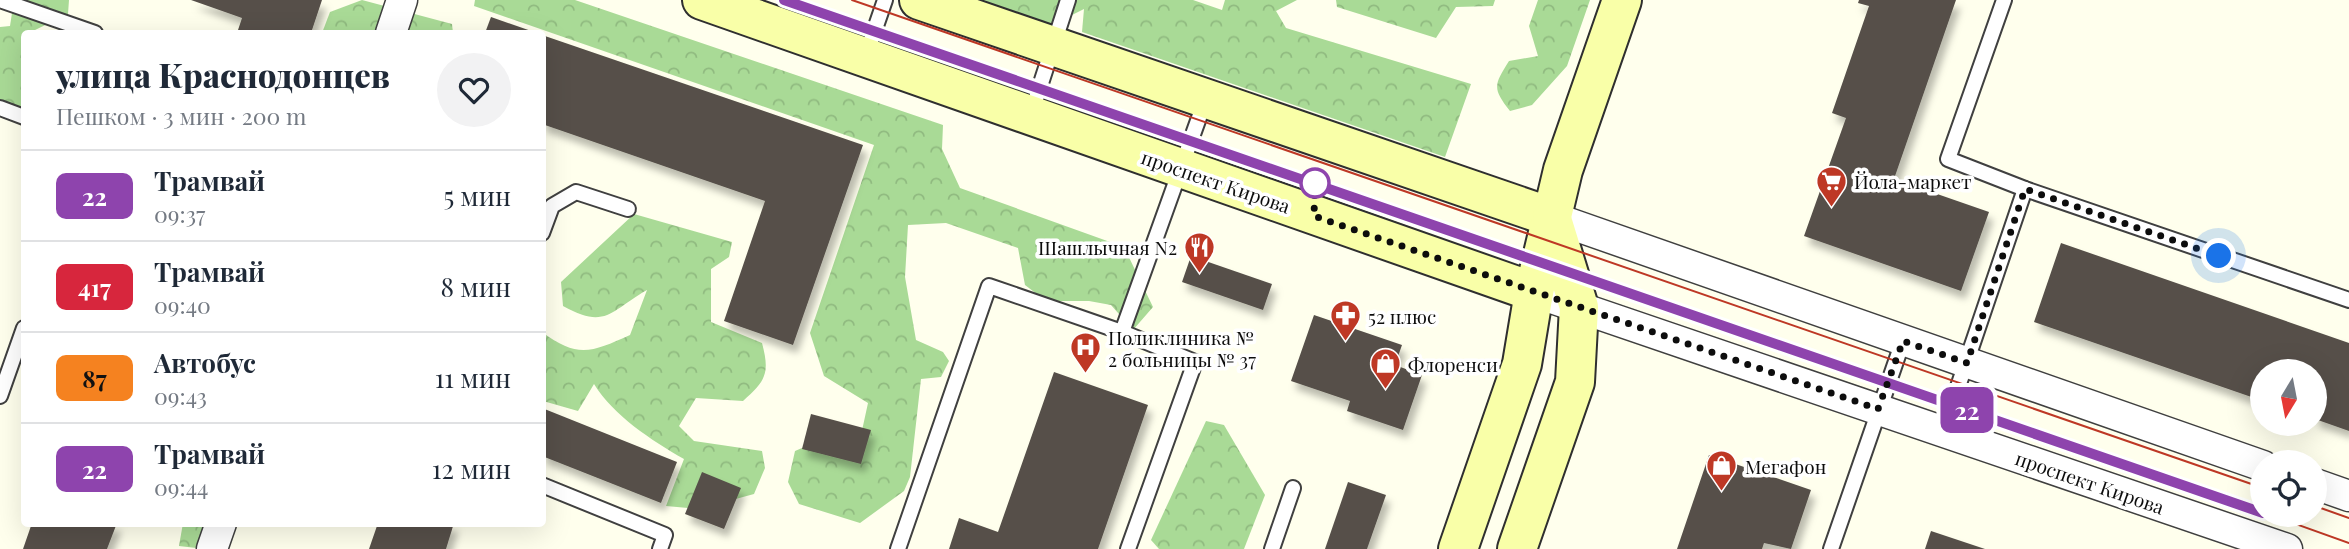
<!DOCTYPE html>
<html lang="ru">
<meta charset="utf-8">
<style>
:root{--surface:#fff;--page:#f2f2f3;--text:#1f2937;--muted:#747a83;--line:#e0e1e3}
body{margin:0;font-family:"Playfair Display",serif;background:var(--page);color:var(--text);height:100vh;display:flex;flex-direction:column;font-size:26px;white-space:nowrap}
*{box-sizing:border-box;margin:0}
p{font-size:23px;color:var(--muted)}
.icon{flex:none;width:38px;height:38px;fill:none;stroke:currentColor;stroke-width:2;stroke-linecap:round;stroke-linejoin:round}
.map{position:relative;flex:1;overflow:hidden}
.drawer{position:absolute;left:21px;top:30px;width:525px;height:497px;display:flex;flex-direction:column;background:var(--surface);border-radius:7px;box-shadow:0 7px 28px #0002}
.drawer>*{flex:none}
.badge{padding:0 14px;border-radius:10px;font-size:24px;line-height:46px}
.needle{width:46px;rotate:190deg}
.controls{position:absolute;left:2250px;top:359px;display:grid;gap:14px}
.controls a{display:grid;place-items:center;width:77px;height:77px;border-radius:50%;background:var(--surface);box-shadow:0 7px 28px #0002;font-size:35px}
.you{position:absolute;width:35px;height:35px;margin:-18px;border:5px solid #fff;border-radius:50%;background:#1a73e8;box-shadow:0 0 0 10px #1a73e833}
.map>.badge{position:absolute;translate:-50% -50%;box-shadow:0 0 0 4px #fff}
.round{display:grid;place-items:center;flex:none;width:74px;height:74px;border-radius:37px;background:var(--page)}
.head{display:flex;align-items:center;justify-content:space-between;height:119px;padding:0 35px}
h1{font-size:33px;font-weight:800;line-height:52px}
ul{padding:0;list-style:none}
li{display:flex;align-items:center;gap:21px;height:91px;padding:0 35px;border-top:2px solid var(--line)}
li div{flex:1}
li b{display:block;font-size:26px}
li em{font-style:normal}
li .badge{min-width:77px;font-weight:700;text-align:center}
.map>svg:first-child{display:block}
.forest{fill:url(#forest-crowns)}
.building{fill:#565049;filter:url(#shadow)}
.lines{fill:none;stroke-linecap:round;stroke-linejoin:round}
.lane-casing{stroke:#404040;stroke-width:18}
.street-casing{stroke:#404040;stroke-width:33}
.secondary-casing{stroke:#2f2f2f;stroke-width:42}
.lane{stroke:#fff;stroke-width:14}
.street{stroke:#fff;stroke-width:30}
.secondary{stroke:#f9ffa8;stroke-width:38}
.tram{stroke:#be3825;stroke-width:2}
.line-casing{stroke:#fff;stroke-width:16}
.line{stroke:#8e44ad;stroke-width:10}
.walk{stroke:#0d0d0d;stroke-width:7;stroke-dasharray:0 12.6}
.stop-dot{fill:#fff;stroke:#8e44ad;stroke-width:3.5}
.labels{text-anchor:middle;dominant-baseline:central;stroke-width:7;stroke-linejoin:round;paint-order:stroke}
.street-label{font-size:19px;fill:#0d0d0d;stroke:#fff}
.poi-label{font-size:19px;fill:#0d0d0d;stroke:#fff;text-anchor:start}
</style>
<div class="map">
<svg width="2349" height="549" viewBox="0 0 2349 549">
<defs>
<pattern id="forest-crowns" width="20" height="18" patternUnits="userSpaceOnUse" patternTransform="scale(1.75)"><rect width="20" height="18" fill="#a9da96"/><path d="M2 6a3 3 0 1 1 6 0M12 15a3 3 0 1 1 6 0" fill="none" stroke="#90ba80"/></pattern>
<filter id="shadow"><feDropShadow dx="4.5" dy="8" stdDeviation="3.5" flood-color="#0004"/></filter>
</defs>
<rect width="100%" height="100%" fill="#ffffed"/>
<g class="forest">
<path d="M14 0H69L68 14 33 31 34 33H24V116L0 108V27L10 26Z"/>
<path d="M362 0 452 24 453 33H322L330 12Z"/>
<path d="M475 0H575L943 125 942 149 960 188 1124 247 1153 307 1133 330 1111 305 1089 301H1046L1025 285 1018 248 946 223 908 225 905 277 916 340 943 352 949 361 941 377 921 379 910 477 904 491 860 523 799 504 788 482 795 451 809 445 856 458 868 403 824 376 810 333 874 145 474 6Z"/>
<path d="M980 0H1193L1222 10 1225 0H1297L1276 11 1286 28 1471 84 1445 157 1082 32 1084 9 1046 28Z"/>
<path d="M1336 0H1495L1493 6 1456 7 1436 38 1337 7Z"/>
<path d="M1538 0H1590L1567 66 1532 105 1510 111C1492 88 1494 85 1509 61L1538 56 1529 26Z"/>
<path d="M634 214 732 242 729 257 711 269V322L762 343C770 373 766 381 743 401L696 398 679 426 694 441 762 451 765 468 754 494 699 509 666 506 684 459C651 440 614 416 594 384L578 411 543 401 542 332C578 359 592 352 630 335L647 290C610 311 606 330 563 306L561 282Z"/>
<path d="M1206 421 1224 425 1265 495 1244 549H1159L1151 540Z"/>
<path d="M183 523H217L205 549 179 546Z"/>
</g>
<g class="building">
<path d="M191 0H322L311 33H237L242 18Z"/>
<path d="M1859 0H1956L1894 179 1989 212 1961 291 1804 236 1846 118 1832 113 1869 6 1858 3Z"/>
<path d="M491 17 537 33H485Z"/>
<path d="M542 35 863 145 793 345 724 321 765 201 542 124Z"/>
<path d="M2061 243 2349 343V431L2315 419V371H2263V401L2034 322Z"/>
<path d="M1191 256 1272 284 1263 310 1182 282Z"/>
<path d="M1314 315 1402 345 1395 365 1422 375 1403 430 1347 411 1350 401 1291 381Z"/>
<path d="M1054 372 1148 405 1098 549H949L959 518 998 532Z"/>
<path d="M542 408 677 462 661 503 542 456Z"/>
<path d="M811 414 871 430 861 464 802 449Z"/>
<path d="M1709 455 1811 490 1791 549 1764 543 1762 549H1677Z"/>
<path d="M702 472 741 488 724 529 685 514Z"/>
<path d="M1348 482 1386 495 1367 549H1325Z"/>
<path d="M32 523H117L107 549H23Z"/>
<path d="M378 523H454L446 549H369Z"/>
<path d="M1931 531 1985 549H1925Z"/>
</g>
<g class="lines">
<defs>
<g id="lane">
<path d="M0 0 95 33"/>
<path d="M2004 0 1948 159 2025 189 2349 300"/>
<path d="M866 55 885 0"/>
<path d="M0 108 24 117"/>
<path d="M1031 114 1068 0"/>
<path d="M542 233 552 206 576 192 628 209"/>
<path d="M1122 332 1195 362 1128 549"/>
<path d="M0 396 24 328"/>
<path d="M1943 431 2025 189"/>
<path d="M542 485 665 535 660 549"/>
<path d="M898 549 989 286 1122 332 1205 101"/>
<path d="M1272 549 1293 488"/>
<path d="M1831 549 1903 341"/>
</g>
<g id="street">
<path d="M391 33 402 0"/>
<path d="M1551 217 2263 466"/>
<path d="M1534 292 2287 549"/>
<path d="M2315 484 2349 496"/>
<path d="M212 549 221 523"/>
</g>
<g id="secondary">
<path d="M702 0 1534 292"/>
<path d="M919 0 1551 217"/>
<path d="M1458 549 1522 364 1534 292 1563 170 1622 0"/>
<path d="M1517 549 1575 382 1579 307 1552 219"/>
</g>
</defs>
<use href="#lane" class="lane-casing"/>
<use href="#street" class="street-casing"/>
<use href="#secondary" class="secondary-casing"/>
<use href="#lane" class="lane"/>
<use href="#street" class="street"/>
<use href="#secondary" class="secondary"/>
<g class="tram">
<path d="M784 0 2263 513"/>
<path d="M852 0 2263 488"/>
<path d="M2315 506 2349 518"/>
<path d="M2268 514 2349 543"/>
</g>
</g>
<g class="lines">
<defs>
<path id="line" d="M784 0 2263 513"/>
</defs>
<use href="#line" class="line-casing"/>
<use href="#line" class="line"/>
<path class="walk" d="M1315 183 1314 216 1878 409 1903 341 1967 363 2025 189 2219 256"/>
</g>
<defs>
<symbol id="supermarket-pin" viewBox="-11 -11 22 30"><path d="M0 17L-7.5 6A9.5 9.5 0 1 1 7.5 6Z" fill="#be3825" stroke="#fff"/><path d="M-6-5.5h2.5l.6 2H6L4.5 2H-2.5L-4.4-4H-6ZM-1.5 3.2a1.3 1.3 0 1 0 .1 0ZM3 3.2a1.3 1.3 0 1 0 .1 0Z" fill="#fff"/></symbol>
<symbol id="restaurant-pin" viewBox="-11 -11 22 30"><path d="M0 17L-7.5 6A9.5 9.5 0 1 1 7.5 6Z" fill="#be3825" stroke="#fff"/><path d="M-5-6h1v4h1v-4h1v4h1v-4h1v5L-1.5 .5V6h-2V.5L-5-1ZM5-6V6H3V1.5H1.5Q1.5-4 5-6Z" fill="#fff"/></symbol>
<symbol id="pharmacy-pin" viewBox="-11 -11 22 30"><path d="M0 17L-7.5 6A9.5 9.5 0 1 1 7.5 6Z" fill="#be3825" stroke="#fff"/><path d="M-2-6h4v4h4v4h-4v4h-4v-4h-4v-4h4Z" fill="#fff"/></symbol>
<symbol id="hospital-pin" viewBox="-11 -11 22 30"><path d="M0 17L-7.5 6A9.5 9.5 0 1 1 7.5 6Z" fill="#be3825" stroke="#fff"/><path d="M-5-5h3v3.5h4V-5h3V5h-3V1.5h-4V5h-3Z" fill="#fff"/></symbol>
<symbol id="shop-pin" viewBox="-11 -11 22 30"><path d="M0 17L-7.5 6A9.5 9.5 0 1 1 7.5 6Z" fill="#be3825" stroke="#fff"/><path d="M-5-2.5h2.3a2.7 3.5 0 0 1 5.4 0H5L5.5 6h-11ZM-1.5-2.5h3a1.5 2.3 0 0 0-3 0Z" fill="#fff"/></symbol>
</defs>
<g fill-rule="evenodd">
<use href="#supermarket-pin" x="1814" y="164" width="35" height="47"/>
<use href="#restaurant-pin" x="1182" y="230" width="35" height="47"/>
<use href="#pharmacy-pin" x="1328" y="298" width="35" height="47"/>
<use href="#hospital-pin" x="1068" y="330" width="35" height="47"/>
<use href="#shop-pin" x="1368" y="346" width="35" height="47"/>
<use href="#shop-pin" x="1704" y="448" width="35" height="47"/>
</g>
<circle class="stop-dot" cx="1315" cy="183" r="14"/>
<g class="labels">
<g class="street-label">
<text transform="translate(1216 181) rotate(19)">проспект Кирова</text>
<text transform="translate(2090 482) rotate(19)">проспект Кирова</text>
</g>
<g class="poi-label">
<text x="1854" y="181">Йола-маркет</text>
<text x="1177" y="247" text-anchor="end">Шашлычная N2</text>
<text x="1368" y="316">52 плюс</text>
<text x="1108" y="337">Поликлиника №<tspan x="1108" dy="22">2 больницы № 37</tspan></text>
<text x="1408" y="364">Флоренси</text>
<text x="1745" y="466">Мегафон</text>
</g>
</g>
</svg>
<div class="controls">
<a><svg class="needle" viewBox="-14 -14 28 28"><path d="M0-13l5 13h-10z" fill="#e53935"/><path d="M0 13l5-13h-10z" fill="#747a83"/></svg></a>
<a><svg class="icon" aria-label="locate" viewBox="0 0 24 24"><circle cx="12" cy="12" r="6"/><path d="M12 2v4M12 18v4M2 12h4M18 12h4"/></svg></a>
</div>
<div class="you" style="left:2219px;top:256px"></div>
<b class="badge" style="left:1967px;top:410px;background:#8e44ad;color:#fff">22</b>
<section class="drawer">
<div class="head"><div><h1>улица Краснодонцев</h1><p>Пешком · 3 мин · 200 m</p></div><a class="round"><svg class="icon" aria-label="heart" viewBox="0 0 24 24"><path d="M12 20l-8-8c-3-5 5-10 8-4 3-6 11-1 8 4z"/></svg></a></div>
<ul>
<li><span class="badge" style="background:#8e44ad;color:#fff">22</span><div><b>Трамвай</b><p>09:37</p></div><em>5 мин</em></li>
<li><span class="badge" style="background:#d7263d;color:#fff">417</span><div><b>Трамвай</b><p>09:40</p></div><em>8 мин</em></li>
<li><span class="badge" style="background:#f58220;color:#111">87</span><div><b>Автобус</b><p>09:43</p></div><em>11 мин</em></li>
<li><span class="badge" style="background:#8e44ad;color:#fff">22</span><div><b>Трамвай</b><p>09:44</p></div><em>12 мин</em></li>
</ul>
</section>
</div>
